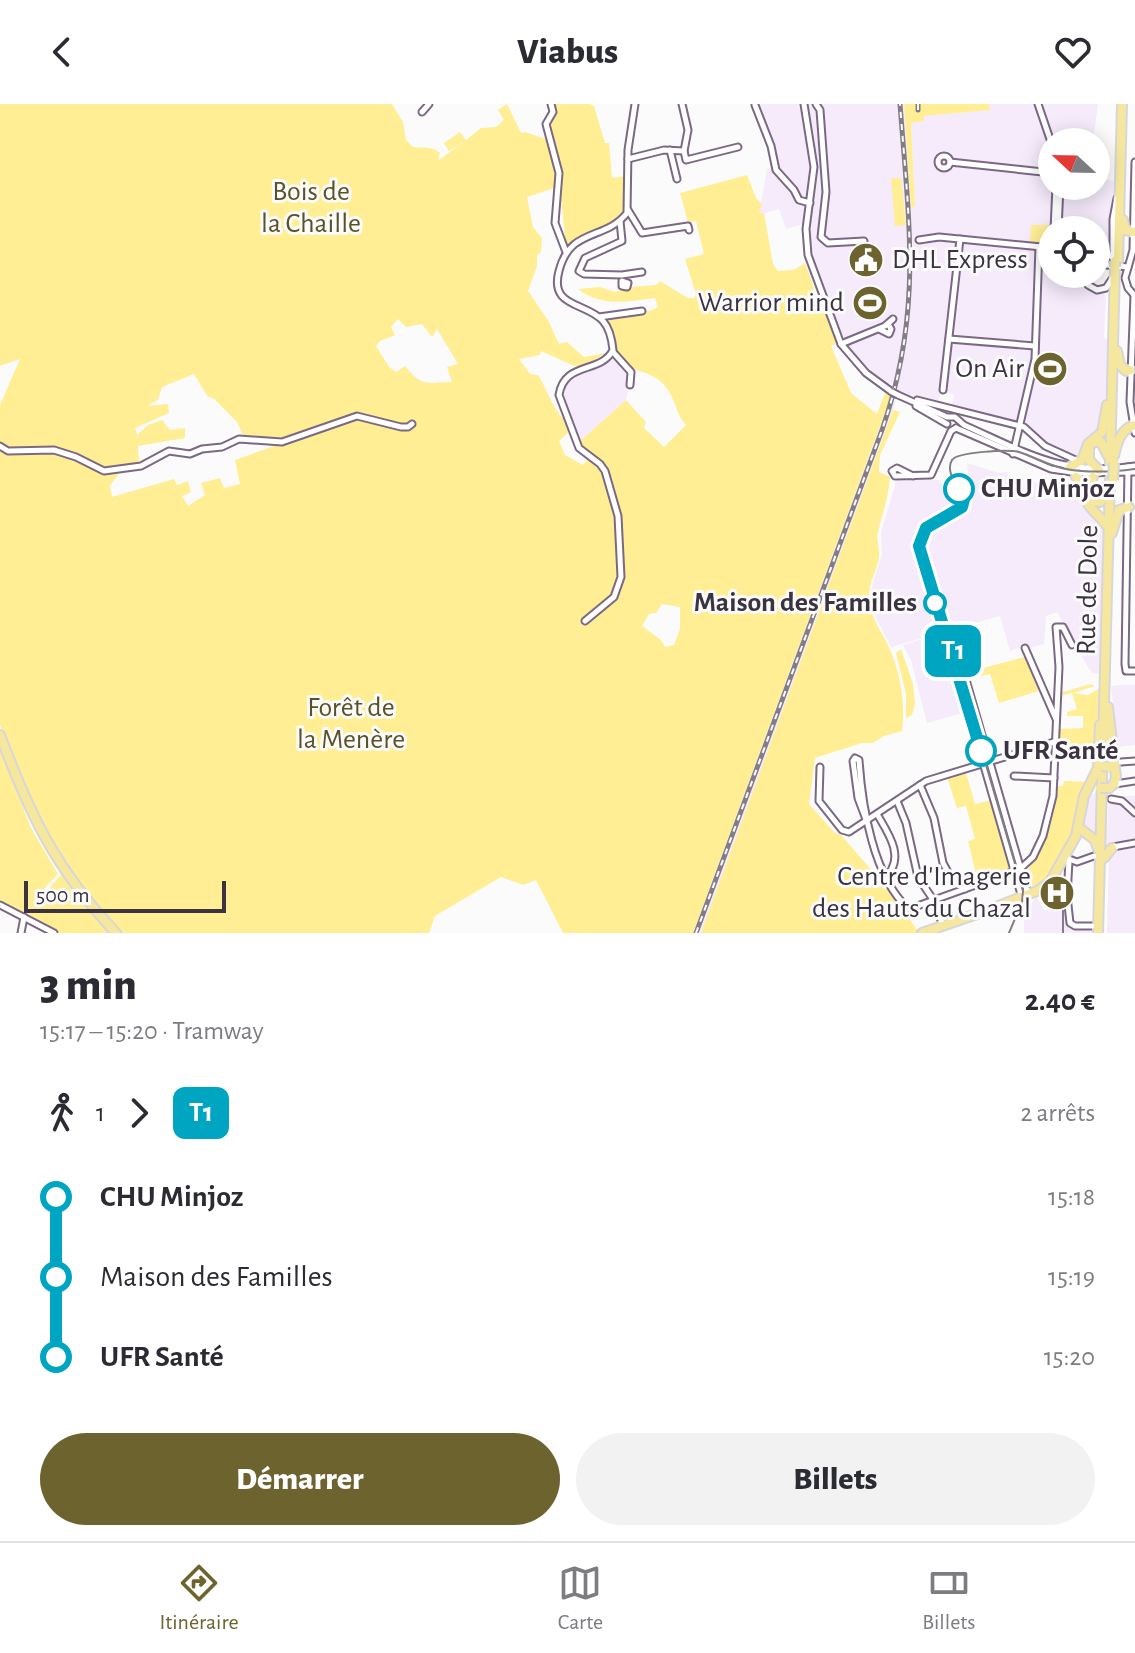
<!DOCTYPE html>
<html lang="fr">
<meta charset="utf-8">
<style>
:root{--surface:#fff;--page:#f2f2f3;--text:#2b2b33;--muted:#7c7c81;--line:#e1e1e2;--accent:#6c632f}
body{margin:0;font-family:"Alegreya Sans",sans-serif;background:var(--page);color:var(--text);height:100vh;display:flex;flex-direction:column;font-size:30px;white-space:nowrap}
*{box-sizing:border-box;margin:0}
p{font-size:26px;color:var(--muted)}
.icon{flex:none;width:44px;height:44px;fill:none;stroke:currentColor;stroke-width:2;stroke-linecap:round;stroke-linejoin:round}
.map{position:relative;height:829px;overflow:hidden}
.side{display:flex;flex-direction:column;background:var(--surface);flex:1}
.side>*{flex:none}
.badge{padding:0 16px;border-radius:12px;font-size:28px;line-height:52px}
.needle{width:52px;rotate:292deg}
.tools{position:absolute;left:1038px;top:24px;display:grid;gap:16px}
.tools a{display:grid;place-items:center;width:72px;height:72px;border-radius:50%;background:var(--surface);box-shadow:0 4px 20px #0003;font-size:40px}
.scale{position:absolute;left:24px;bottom:20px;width:202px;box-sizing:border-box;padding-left:8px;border:4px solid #3b3340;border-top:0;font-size:22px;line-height:28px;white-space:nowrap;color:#3b3340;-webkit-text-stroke:6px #fbfbfb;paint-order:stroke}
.map>.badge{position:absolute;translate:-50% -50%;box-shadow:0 0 0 4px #fff}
.legs{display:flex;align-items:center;gap:12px;height:88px;padding:0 40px;font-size:26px}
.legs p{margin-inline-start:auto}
.headline{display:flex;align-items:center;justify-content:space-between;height:136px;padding:0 40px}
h1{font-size:44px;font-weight:800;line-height:60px}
.action{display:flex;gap:16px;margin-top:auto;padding:16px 40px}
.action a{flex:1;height:92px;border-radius:48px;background:var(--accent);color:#fff;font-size:32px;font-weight:800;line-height:92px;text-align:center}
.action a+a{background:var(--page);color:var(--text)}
ul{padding:0 40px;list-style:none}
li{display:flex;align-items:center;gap:28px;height:80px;font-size:30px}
li i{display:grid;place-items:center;width:12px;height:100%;margin:0 10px;background:currentColor}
li i::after{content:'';width:20px;height:20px;margin:-10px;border:6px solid;border-radius:50%;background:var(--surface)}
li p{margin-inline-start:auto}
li:first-child i{background:linear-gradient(#0000 50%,currentColor 0)}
li:last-child i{background:linear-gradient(currentColor 50%,#0000 0)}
header{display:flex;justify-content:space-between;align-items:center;height:104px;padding:0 40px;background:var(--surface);font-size:36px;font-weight:800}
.tab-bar{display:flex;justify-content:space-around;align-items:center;height:112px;border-top:2px solid var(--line);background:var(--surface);font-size:22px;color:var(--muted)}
.tab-bar a{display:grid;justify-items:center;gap:4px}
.tab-bar .selected{color:var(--accent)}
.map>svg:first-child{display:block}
.built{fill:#f5ebfb}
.green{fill:#ffee94;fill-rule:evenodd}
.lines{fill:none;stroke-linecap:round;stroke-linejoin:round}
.minor-casing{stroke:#7b6885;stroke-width:9}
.major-casing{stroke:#d8d6d9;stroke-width:12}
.minor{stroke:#fff;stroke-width:5}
.major{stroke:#f5e89e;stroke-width:8}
.tram{stroke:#837e86;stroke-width:2}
.rail-casing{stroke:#837e86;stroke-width:5}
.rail{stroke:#fbfbfb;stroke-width:2;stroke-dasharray:6;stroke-linecap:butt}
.minor-bridge-casing{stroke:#7b6885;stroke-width:9;stroke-linecap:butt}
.major-bridge-casing{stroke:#d8d6d9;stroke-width:12;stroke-linecap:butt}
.minor-bridge{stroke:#fff;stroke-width:5}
.major-bridge{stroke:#f5e89e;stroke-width:8}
.line-1-casing{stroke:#fff;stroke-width:18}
.line-1{stroke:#00a5c2;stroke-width:12}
.stop-1-dot{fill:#fff;stroke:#00a5c2;stroke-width:4}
.labels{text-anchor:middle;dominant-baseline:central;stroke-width:6;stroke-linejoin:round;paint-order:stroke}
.park-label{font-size:28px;fill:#5a5227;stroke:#fbfbfb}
.poi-label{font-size:28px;fill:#3b3340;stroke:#fbfbfb;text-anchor:end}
.stop-label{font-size:28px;font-weight:bold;fill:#3b3340;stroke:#fbfbfb;text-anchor:start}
.street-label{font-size:28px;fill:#3b3340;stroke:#fbfbfb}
</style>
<header><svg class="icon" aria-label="back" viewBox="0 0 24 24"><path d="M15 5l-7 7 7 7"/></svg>Viabus<svg class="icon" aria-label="heart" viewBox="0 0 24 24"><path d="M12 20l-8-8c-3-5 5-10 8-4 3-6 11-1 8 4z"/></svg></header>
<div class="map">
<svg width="1135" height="829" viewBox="0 0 1135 829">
<rect width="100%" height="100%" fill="#fbfbfb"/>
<g class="built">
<path d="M756 0H800L811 65 803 120 786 125 779 105 759 111 767 65 773 63Z"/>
<path d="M806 0H904L911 102H915L911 19 923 12 989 6V0H1098L1093 38H1052V82H1096V75L1115 77 1110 136 1105 142 1096 141V126H1052V170H1082L1087 183 1093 187 1104 188 1106 194 1104 234 1110 236 1109 261 1101 325 1078 355 1052 344 1031 329 1027 322 988 313V309L981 307 980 310 952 303 954 290 940 289 938 300 899 288 892 284 894 278 889 280 878 275 854 252 832 210 808 141 816 60Z"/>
<path d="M615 255 628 265 630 278 626 296 579 338 568 310 562 290 563 283 569 273Z"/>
<path d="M891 292 896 294 893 306 722 773 701 829H693Z"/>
<path d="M967 359 999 369 1007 368 1008 371 1030 378 1073 380 1076 383 1080 380 1104 420 1106 445 1101 570 1093 569 1089 565 1057 508 1046 512 1044 540 1030 544 1028 541 1010 547 1000 512 891 543 876 514 871 486 882 450 881 429 896 378 898 376H940L951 400 972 390Z"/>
<path d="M943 529 966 608 927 619 911 556 903 541Z"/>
<path d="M1122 581H1135V641L1118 643 1111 582Z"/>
<path d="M1101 687 1099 738 1083 722 1089 693 1096 688Z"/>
<path d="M1109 692H1135V829H1107L1109 750 1106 746Z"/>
<path d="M1036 792 1045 807 1066 794 1069 823 1095 824V829H1024V813Z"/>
</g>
<g class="green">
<path d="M0 0H392L403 18 406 36 413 43C422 44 432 42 440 49L438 57 464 37 449 47 444 39 460 28 466 36 481 24 496 23 504 16 498 6 507 0 521 29 525 28 549 36 547 20 554 9 552 0H590L594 2 605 39H609L612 74 626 72C627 82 630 97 627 106 621 122 580 132 566 144L560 82 527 93 533 123 542 134 541 148 537 151V162L528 187 549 218 559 240 567 238 584 253 607 249 579 264 541 247 540 251 519 255 530 270 538 271C547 285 555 311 567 317L570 327 559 337 565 351 583 361 589 354 598 360 605 372 609 367C600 357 584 350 579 338L626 296 646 318 644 324 664 343 686 321C674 308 676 292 662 279 649 265 627 270 618 248 612 234 615 228 604 215L653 206 658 203 655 194C626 198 602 203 578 185L600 183 615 188 630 183 656 181 660 177 688 194H694L696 190 685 155 704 150 696 117 688 118 680 89 747 71 756 94 762 100 759 110 764 109 773 160 778 167 794 166 805 159 813 181 817 207 823 204 837 239 831 242 851 289 877 310 885 289 891 292 693 829H563L536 776 523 781 501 773 435 812 429 829H57L27 812 31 807 29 803 23 811 0 799V644L31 724 58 770 42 787 44 790 66 765 49 737 20 674 0 621V301L20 255 0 262ZM398 215 406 223 422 220 432 233 437 225 458 260 447 263 452 278C427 279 422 283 405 262L396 268 389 263 376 242 380 237 395 231 391 223ZM194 270 208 293 213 294 237 318 244 333 282 339 235 356 240 380 224 384 220 374 201 379 205 391 188 402 182 392 191 388 188 377 177 381 174 375 112 393 110 382 121 366 139 361 138 342 185 334V324L170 326 162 316 148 321 137 331 135 324 169 309 168 300 147 302 158 296 162 283ZM662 500 680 503V525L674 541 665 543 661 536 642 522 649 510 656 509Z"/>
<path d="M904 0H989L990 6 924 12V17L911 19 915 103H911Z"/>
<path d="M891 74H901L906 121 895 122Z"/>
<path d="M1031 121H1052V136L1047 141 1030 140Z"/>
<path d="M893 306 900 308 880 351 879 368 890 373C888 396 883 407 878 428 876 436 880 445 879 453 877 468 868 479 869 495 870 512 881 527 888 541 900 567 906 599 902 627L884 632 873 639H862L815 654 809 700 835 729 841 731 881 777 884 785 889 784 919 829H701Z"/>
<path d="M901 545 913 580 915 600 912 611 906 614V590L896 549Z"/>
<path d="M1025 553 1039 587 999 599 990 570 982 572 975 566Z"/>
<path d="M1090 580 1095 582 1073 589 1088 591 1100 584 1095 648 1059 649 1060 625 1083 624V612H1067V608L1077 605 1072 589 1060 592V589Z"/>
<path d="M966 669 975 700 992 696 1010 754 1008 767 978 778 968 737 975 735 966 702 957 704 947 673Z"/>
<path d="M1064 677 1089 678C1079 711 1066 772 1030 783L1026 770 1047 729 1058 682H1063Z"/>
</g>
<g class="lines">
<defs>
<g id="minor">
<path d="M551 0 553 8 546 20 559 69 555 119 566 148"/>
<path d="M804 0 814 63 806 125 808 151 841 240 866 269 892 288"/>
<path d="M816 0 820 6 826 88 821 133 828 139 864 137"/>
<path d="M1038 0 1052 41"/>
<path d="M755 1 771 42 776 66 794 86 799 96 810 99"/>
<path d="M422 8 429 0"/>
<path d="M670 46 677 75"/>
<path d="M684 47 686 56 738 43"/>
<circle cx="944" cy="58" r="6"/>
<path d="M628 55 664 46 684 47 688 26 682 0"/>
<path d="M950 58 1052 69"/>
<path d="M1135 58 1133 146 1125 174 1128 184 1135 192"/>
<path d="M628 106 642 129 688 122 689 126"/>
<path d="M620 117 622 137 585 154 579 167 584 170 622 171 642 168"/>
<path d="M1054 126 1056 82"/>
<path d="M1058 126 1060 82"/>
<path d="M919 136 939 133 1052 144"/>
<path d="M1096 145 1104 146 1112 153"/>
<path d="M1113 156V115L1117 94"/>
<path d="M1096 160 1128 163"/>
<path d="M1086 170 1088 181 1097 186 1106 184 1112 175"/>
<path d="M622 177 628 179 627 183 622 182Z"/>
<path d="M1134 191 1130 298 1135 329"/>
<path d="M599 213 642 207"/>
<path d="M879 225 889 230 891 225 888 220"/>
<path d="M949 235 1035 242"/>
<path d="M841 240 885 222 893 215"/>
<path d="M613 248 631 268 630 281"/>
<path d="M943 286 960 135"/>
<path d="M898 291 947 313H955L964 321C1027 349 1064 373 1135 362"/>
<path d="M917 296 1024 323 1045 342 1080 358"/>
<path d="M916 302 947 320"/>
<path d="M956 324 1051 365 1078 369 1135 368"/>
<path d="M0 342 8 347 54 346 76 353 104 367 141 362 169 347 190 350 202 345 222 343 239 335 282 338 357 312 401 323H408L412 320"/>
<path d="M1013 350 1035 255 1039 143"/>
<path d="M1128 363 1125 560 1126 567H1135"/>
<path d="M913 372 897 364 892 367 895 372 931 371 951 327 956 324"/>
<path d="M585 517 614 493 621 473 618 412 605 367 600 360 579 344 559 291C564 257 601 270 613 246 612 236 610 225 603 217 586 198 549 204 559 167 570 123 605 137 627 109L628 46 635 0"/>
<path d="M946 530 951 528 953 531 1028 790"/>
<path d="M946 530 1020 787"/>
<path d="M1025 544 1056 615"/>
<path d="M1121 658 1135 657"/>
<path d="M820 663 819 697 842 726 849 728 926 677 1054 638"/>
<path d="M1014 672 1054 674"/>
<path d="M1115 680 1135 677"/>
<path d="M920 681 934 714 943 759 949 770 965 785"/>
<path d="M1111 695 1122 697 1135 709"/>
<path d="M897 697 906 719 918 773 934 797 943 822"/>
<path d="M877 710C888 729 905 752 887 772"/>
<path d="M867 718 858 694 853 657 855 654 859 656C862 701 873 774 909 805L1020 765 1033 753 1043 732 1053 692 1059 563 1056 523H1063L1072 541"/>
<path d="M1113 743 1135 739"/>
<path d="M1069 755 1077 758 1094 752"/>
<path d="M1069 757 1067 792 1070 819 1075 822H1092"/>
<path d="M0 801 54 829"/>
<path d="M21 829 24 813"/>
</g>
<g id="major">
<path d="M1123 116 1125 126 1133 128"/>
<path d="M1118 157 1122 0"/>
<path d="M1117 247 1120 261 1126 267 1130 266"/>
<path d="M1114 352C1117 339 1120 326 1134 321"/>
<path d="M1110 359 1115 163"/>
<path d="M1070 363 1082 356 1088 340 1102 328 1107 301"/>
<path d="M1099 366 1089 356V342L1094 338H1101L1108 352"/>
<path d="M1076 373C1083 381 1083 388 1087 398 1092 408 1103 414 1109 425"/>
<path d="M1093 373 1087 384 1090 397 1100 398 1107 388"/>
<path d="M1112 429 1119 406 1129 403"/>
<path d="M1108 603 1116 673 1114 680 1109 684"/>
<path d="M0 631C31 713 55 764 116 829"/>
<path d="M1078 723 1095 736 1098 745"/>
<path d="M1104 754 1112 744"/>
<path d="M922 829 980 809 1037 787 1050 778 1076 732 1084 692 1098 664 1100 621"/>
<path d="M1098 829 1110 375"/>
</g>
</defs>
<use href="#minor" class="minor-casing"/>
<use href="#major" class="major-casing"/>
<use href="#minor" class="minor"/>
<use href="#major" class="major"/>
<g class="tram">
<path d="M1009 829 1022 798 1023 787 950 538 938 508 920 437 928 423 962 403C966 388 943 371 952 356 957 348 1008 345 1019 348 1035 353 1049 362 1066 365 1088 369 1112 368 1135 365"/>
<path d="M1063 829V802"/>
</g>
<defs>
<g id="rail">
<path d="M918 0V6"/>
<path d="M696 829 882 326C923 209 909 120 900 0"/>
</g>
</defs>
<use href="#rail" class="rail-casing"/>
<use href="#rail" class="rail"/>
<defs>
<path id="minor-bridge" d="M892 288 898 291"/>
<g id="major-bridge">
<path d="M1115 163V157"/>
<path d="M1113 376 1114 359"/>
<path d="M1102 662 1109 663"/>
<path d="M1100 684H1109"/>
</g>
</defs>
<use href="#minor-bridge" class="minor-bridge-casing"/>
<use href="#major-bridge" class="major-bridge-casing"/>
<use href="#minor-bridge" class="minor-bridge"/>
<use href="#major-bridge" class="major-bridge"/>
</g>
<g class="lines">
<defs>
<path id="line-1" d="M959 385 964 395 962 403 926 424 919 442 981 647"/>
</defs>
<use href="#line-1" class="line-1-casing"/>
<use href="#line-1" class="line-1"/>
</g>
<defs>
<symbol id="civic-disc" viewBox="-11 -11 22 22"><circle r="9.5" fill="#6c632f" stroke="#fbfbfb"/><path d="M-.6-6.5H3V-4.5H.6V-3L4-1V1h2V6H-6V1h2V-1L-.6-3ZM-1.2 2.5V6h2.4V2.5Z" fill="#fff"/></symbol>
<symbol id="stadium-disc" viewBox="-11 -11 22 22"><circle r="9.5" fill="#6c632f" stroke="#fbfbfb"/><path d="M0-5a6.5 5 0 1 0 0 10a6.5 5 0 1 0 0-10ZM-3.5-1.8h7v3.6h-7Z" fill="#fff"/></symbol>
<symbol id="hospital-disc" viewBox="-11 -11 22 22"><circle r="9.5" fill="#6c632f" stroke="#fbfbfb"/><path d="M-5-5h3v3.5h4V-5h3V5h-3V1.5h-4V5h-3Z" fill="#fff"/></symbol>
</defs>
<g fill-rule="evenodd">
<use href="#civic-disc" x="846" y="136" width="40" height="40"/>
<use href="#stadium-disc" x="850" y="179" width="40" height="40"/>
<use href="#stadium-disc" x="1030" y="245" width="40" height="40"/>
<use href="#hospital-disc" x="1037" y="769" width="40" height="40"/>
</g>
<g class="stop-1-dot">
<circle cx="959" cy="385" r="14"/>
<circle cx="935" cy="499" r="10"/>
<circle cx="981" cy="647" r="14"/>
</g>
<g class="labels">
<g class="park-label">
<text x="311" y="88">Bois de<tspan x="311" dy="32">la Chaille</tspan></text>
<text x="351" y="604">Forêt de<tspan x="351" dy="32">la Menère</tspan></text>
</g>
<g class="poi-label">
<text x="892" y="156" text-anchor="start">DHL Express</text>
<text x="844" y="199">Warrior mind</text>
<text x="1024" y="265">On Air</text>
<text x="1031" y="773">Centre d'Imagerie<tspan x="1031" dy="32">des Hauts du Chazal</tspan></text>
</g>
<g class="stop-label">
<text x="981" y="385">CHU Minjoz</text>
<text x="917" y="499" text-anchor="end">Maison des Familles</text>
<text x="1003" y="647">UFR Santé</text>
</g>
<g class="street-label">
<text transform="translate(1088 486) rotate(-89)">Rue de Dole</text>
</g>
</g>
</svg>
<div class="tools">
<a><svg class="needle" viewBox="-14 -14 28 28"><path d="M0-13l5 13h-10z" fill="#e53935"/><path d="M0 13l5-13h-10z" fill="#7c7c81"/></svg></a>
<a><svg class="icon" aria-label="locate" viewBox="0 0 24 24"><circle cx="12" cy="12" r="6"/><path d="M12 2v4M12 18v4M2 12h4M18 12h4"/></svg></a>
</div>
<div class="scale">500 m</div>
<b class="badge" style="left:953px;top:547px;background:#00a5c2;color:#fff">T1</b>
</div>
<section class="side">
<div class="headline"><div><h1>3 min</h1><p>15:17 – 15:20 · Tramway</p></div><b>2.40 €</b></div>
<div class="legs"><svg class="icon" aria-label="walk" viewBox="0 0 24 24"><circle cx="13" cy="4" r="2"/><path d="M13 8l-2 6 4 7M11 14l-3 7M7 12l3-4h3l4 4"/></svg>1<svg class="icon" aria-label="forward" viewBox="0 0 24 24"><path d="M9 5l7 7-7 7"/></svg><b class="badge" style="background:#00a5c2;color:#fff">T1</b><p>2 arrêts</p></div>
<ul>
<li><i style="color:#00a5c2"></i><b>CHU Minjoz</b><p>15:18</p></li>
<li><i style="color:#00a5c2"></i><span>Maison des Familles</span><p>15:19</p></li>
<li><i style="color:#00a5c2"></i><b>UFR Santé</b><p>15:20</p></li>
</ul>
<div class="action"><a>Démarrer</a><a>Billets</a></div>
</section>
<nav class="tab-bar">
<a class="selected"><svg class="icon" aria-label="directions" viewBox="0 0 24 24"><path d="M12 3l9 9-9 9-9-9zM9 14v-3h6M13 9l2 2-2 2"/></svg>Itinéraire</a>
<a><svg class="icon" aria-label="map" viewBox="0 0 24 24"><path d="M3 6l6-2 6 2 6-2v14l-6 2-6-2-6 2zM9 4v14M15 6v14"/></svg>Carte</a>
<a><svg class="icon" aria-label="tickets" viewBox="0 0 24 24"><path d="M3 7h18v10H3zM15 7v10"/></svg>Billets</a>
</nav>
